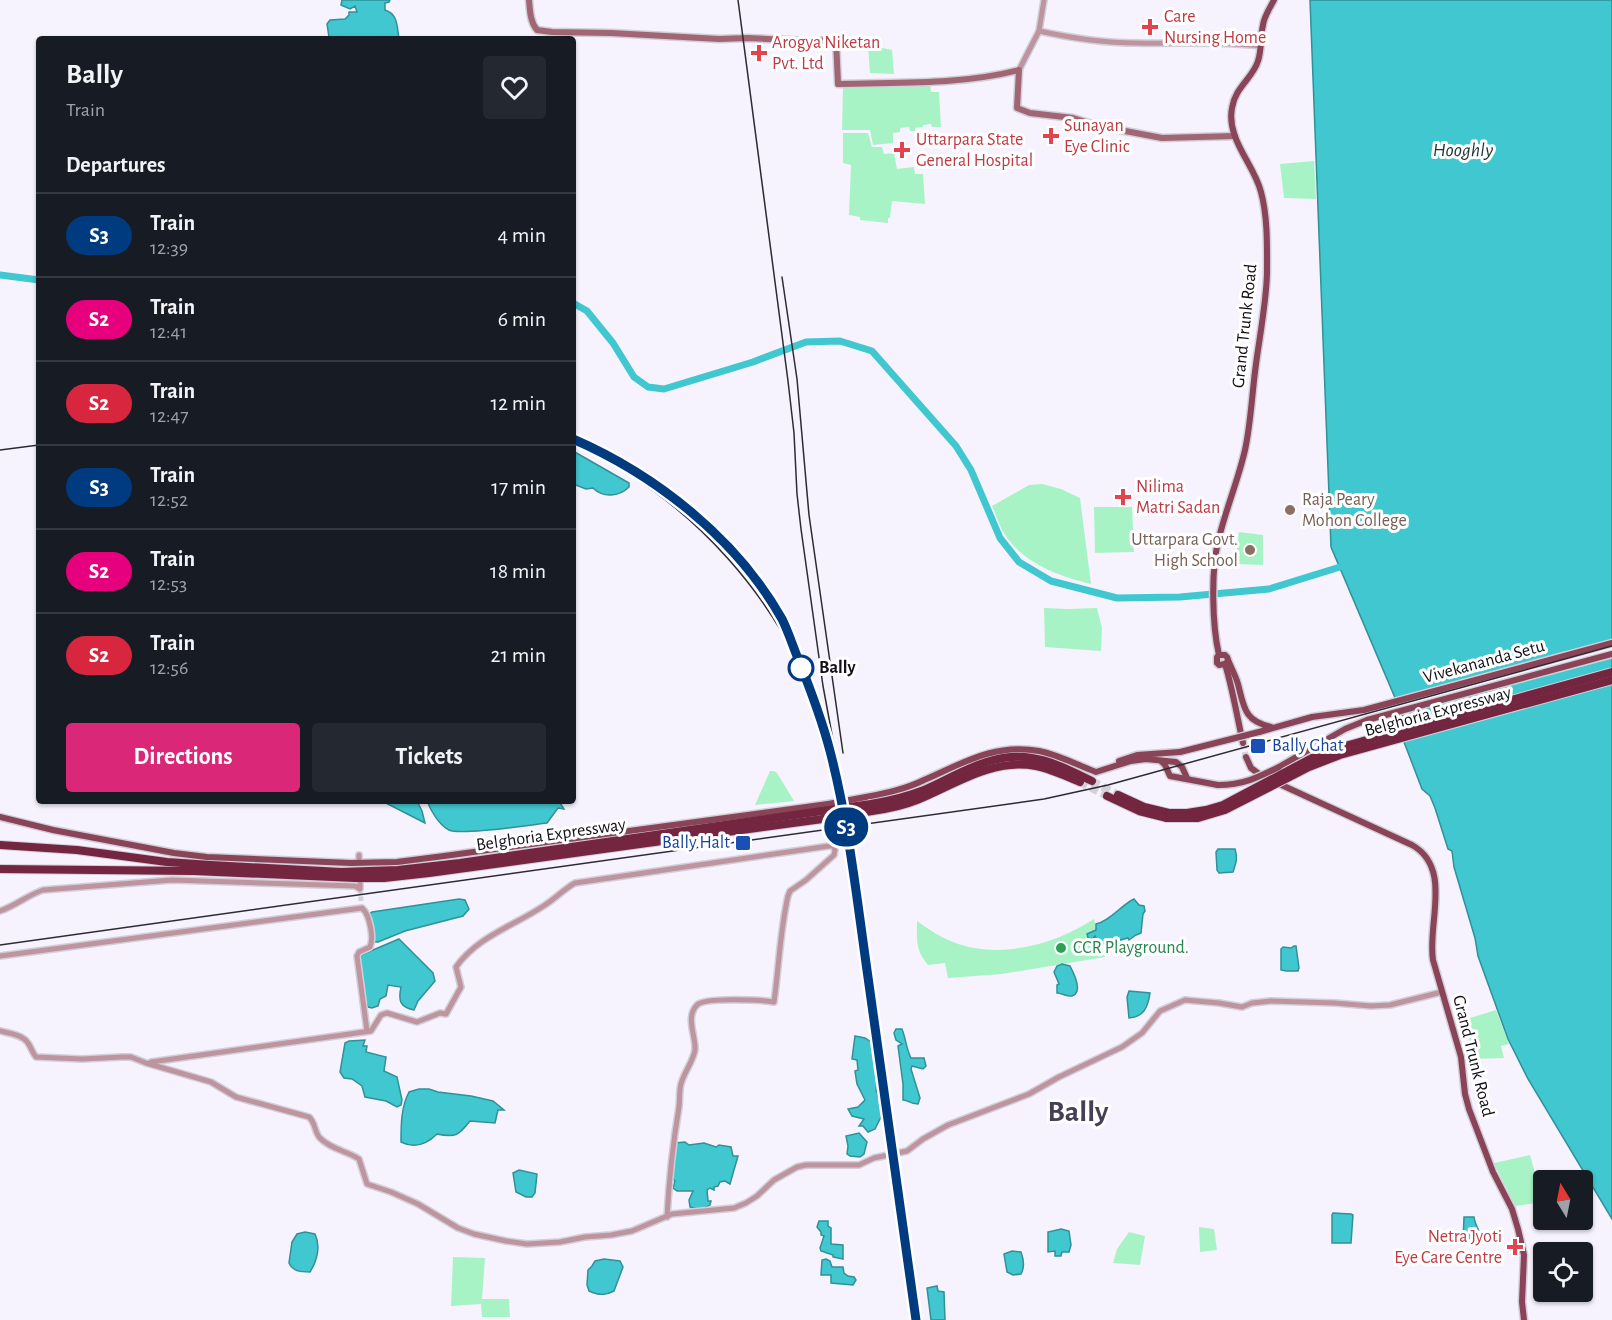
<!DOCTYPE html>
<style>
:root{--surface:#171b24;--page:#242831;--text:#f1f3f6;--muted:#9ea1a6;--line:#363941;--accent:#db2777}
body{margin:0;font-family:"Alegreya Sans",sans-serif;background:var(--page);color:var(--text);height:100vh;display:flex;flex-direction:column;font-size:22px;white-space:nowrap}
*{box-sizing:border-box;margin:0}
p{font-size:20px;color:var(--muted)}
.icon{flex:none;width:33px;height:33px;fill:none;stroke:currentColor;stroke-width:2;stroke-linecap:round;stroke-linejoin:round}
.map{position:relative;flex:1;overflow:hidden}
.drawer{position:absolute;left:36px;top:36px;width:540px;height:768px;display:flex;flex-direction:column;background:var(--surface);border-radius:6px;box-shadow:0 2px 4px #0004}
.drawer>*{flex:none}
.badge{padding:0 12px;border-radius:20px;font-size:21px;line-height:39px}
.needle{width:39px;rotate:350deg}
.tools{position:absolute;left:1533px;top:1170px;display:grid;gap:12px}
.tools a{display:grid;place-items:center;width:60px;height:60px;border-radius:6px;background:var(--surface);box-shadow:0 2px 4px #0004;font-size:30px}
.map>.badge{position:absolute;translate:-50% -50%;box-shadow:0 0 0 3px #fff}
h2{padding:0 30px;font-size:22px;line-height:54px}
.round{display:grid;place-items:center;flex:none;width:63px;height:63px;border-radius:6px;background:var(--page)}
.overview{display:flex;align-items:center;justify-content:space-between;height:102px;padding:0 30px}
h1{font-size:28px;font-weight:700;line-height:45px}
.action{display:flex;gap:12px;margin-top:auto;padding:12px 30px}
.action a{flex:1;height:69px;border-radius:6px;background:var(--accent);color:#fff;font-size:24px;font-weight:700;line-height:69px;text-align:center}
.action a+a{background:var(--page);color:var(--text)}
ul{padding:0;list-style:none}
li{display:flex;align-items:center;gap:18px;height:84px;padding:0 30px;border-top:2px solid var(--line)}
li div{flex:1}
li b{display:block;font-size:22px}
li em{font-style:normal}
li .badge{min-width:66px;font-weight:700;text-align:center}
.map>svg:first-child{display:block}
.green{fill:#a8f3c6}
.water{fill:#40c7cf;stroke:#329098;stroke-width:1.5}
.pier{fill:#f6f3fe}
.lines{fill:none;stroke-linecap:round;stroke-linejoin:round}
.river{stroke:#40c7cf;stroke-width:7}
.tertiary-tunnel{stroke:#d4d1db;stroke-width:5;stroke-dasharray:5 2.5;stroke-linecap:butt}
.primary-tunnel{stroke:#d4d1db;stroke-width:6;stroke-dasharray:6 3;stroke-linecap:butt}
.motorway-tunnel{stroke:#d4d1db;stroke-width:8;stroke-dasharray:8 4;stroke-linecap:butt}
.tertiary-casing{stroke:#d2cfd9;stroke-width:8}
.secondary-casing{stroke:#d2cfd9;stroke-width:9}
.primary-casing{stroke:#d2cfd9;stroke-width:9}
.motorway-casing{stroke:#d2cfd9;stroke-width:10}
.tertiary{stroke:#be959e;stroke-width:5}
.secondary{stroke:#a06674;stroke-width:6}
.primary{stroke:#894457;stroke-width:6}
.motorway{stroke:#74253f;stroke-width:8}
.rail{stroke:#2d2a33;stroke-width:1.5}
.primary-bridge-casing{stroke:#d2cfd9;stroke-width:9;stroke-linecap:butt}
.motorway-bridge-casing{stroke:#d2cfd9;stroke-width:10;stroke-linecap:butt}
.primary-bridge{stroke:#894457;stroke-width:6}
.motorway-bridge{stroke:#74253f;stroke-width:8}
.line-casing{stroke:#fff;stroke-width:14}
.line{stroke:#003b80;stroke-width:9}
.health-dot{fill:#e0444e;stroke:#fff;stroke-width:2}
.education-dot{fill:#8d6e63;stroke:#fff;stroke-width:2}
.stop-dot{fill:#fff;stroke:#003b80;stroke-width:3}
.transit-dot{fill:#1a4fb4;stroke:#fff;stroke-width:2}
.leisure-dot{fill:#2e9e5b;stroke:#fff;stroke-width:2}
.labels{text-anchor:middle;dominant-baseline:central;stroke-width:6;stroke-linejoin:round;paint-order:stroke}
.health-label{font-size:18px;fill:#be3a42;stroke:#fff;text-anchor:start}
.street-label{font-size:18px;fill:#120f17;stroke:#fff}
.education-label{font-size:18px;fill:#785e54;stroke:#fff;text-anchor:start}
.stop-label{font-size:18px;font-weight:bold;fill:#120f17;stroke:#fff;text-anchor:start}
.transit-label{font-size:18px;fill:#164399;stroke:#fff;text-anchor:start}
.leisure-label{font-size:18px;fill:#27864d;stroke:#fff;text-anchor:start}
.water-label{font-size:20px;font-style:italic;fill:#1d3335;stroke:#fff}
.town-label{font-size:30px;font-weight:bold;fill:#464054;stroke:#fff}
</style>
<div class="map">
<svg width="1612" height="1320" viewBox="0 0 1612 1320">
<rect width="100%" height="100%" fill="#f6f3fe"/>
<g class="green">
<path d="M868 45 892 50 894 74 870 73Z"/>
<path d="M930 82 931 92H939L941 127H932L931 124 923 125V127L915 128V131H910L909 127 900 128V132L893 133V143L873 145 870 130H842L843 86Z"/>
<path d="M843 133H868L872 147H882L884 154 894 153 897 169 914 167 915 174H923L925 204 892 201 890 218H888V223L860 220V217L849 215 851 165 843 163Z"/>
<path d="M1314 161 1316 199 1284 198 1280 164Z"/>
<path d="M1042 484 1061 489 1080 498 1091 584C1056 575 1019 562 1001 528 998 521 995 513 992 506L1029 485Z"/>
<path d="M1094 507H1132L1134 552 1095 553Z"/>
<path d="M1239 532 1263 535V565L1235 564Z"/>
<path d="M1044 608 1069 609 1097 608 1102 628 1101 651 1045 647Z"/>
<path d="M770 771H774L777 773 794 801 755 805Z"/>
<path d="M1094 919 1105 957 1002 974 948 978 945 963 928 965C915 950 917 940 917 921 928 929 940 937 953 942 999 960 1054 945 1094 919Z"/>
<path d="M1496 1010 1509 1044 1501 1046 1504 1058 1472 1059 1467 1043 1470 1041 1464 1020Z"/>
<path d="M1530 1155 1543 1202 1515 1206 1494 1163Z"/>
<path d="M1199 1227 1214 1229 1217 1250 1200 1252Z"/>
<path d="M1129 1232 1145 1236 1140 1265 1113 1263 1117 1249Z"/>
<path d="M453 1257 485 1258 482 1299H509L510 1317H482L481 1304 451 1306Z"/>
</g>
<g class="water">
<path d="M342 0H390L389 2 385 3V10C398 14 397 26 399 39H332L329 37 327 24 330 20 345 19 349 15V12H357L355 6 350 9 341 5Z"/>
<path d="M1310 0H1612V1219L1528 1079 1508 1039 1478 956 1475 938 1454 867 1452 851 1448 849 1435 808 1430 796 1422 789 1404 742V719L1331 547Z"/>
<path d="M573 451 629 483V487C619 497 603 498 593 488L586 489 573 484Z"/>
<path d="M382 801H417L422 811 425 823Z"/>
<path d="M427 801H559L564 809 558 808 547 823C530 825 461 836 449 830 439 825 431 811 427 801Z"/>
<path d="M1218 849H1235C1238 858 1236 863 1233 872L1219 873 1217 870 1216 852Z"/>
<path d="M459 899 465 900 469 909 463 916 405 931 378 942H374L368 918 367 915 372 912Z"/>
<path d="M1134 899 1139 905 1144 906 1145 911 1143 914 1141 933 1136 935 1129 940 1128 938 1109 943 1108 945 1104 943 1100 948V944L1097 941 1095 936 1092 939 1088 938 1087 934 1096 930V924C1110 921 1120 906 1134 899Z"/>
<path d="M399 939 433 973 435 981 418 1001 414 1010C400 1007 398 1001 401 987L388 985 386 996 380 999 378 1006 372 1008 368 1007 364 999 360 960 361 955Z"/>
<path d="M1294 946H1296L1299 968 1298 971H1286L1281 970V949L1283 947 1291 948Z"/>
<path d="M1062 964 1070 966C1073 972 1084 992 1072 996 1068 997 1061 993 1057 993V985L1059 984 1054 972 1057 966Z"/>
<path d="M1129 991 1150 993C1148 1007 1144 1017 1129 1018L1127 997Z"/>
<path d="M896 1029H902C906 1039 906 1048 911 1058H924L926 1066 923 1069 912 1066 911 1069 920 1098 918 1104C909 1104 909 1100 903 1100V1084L898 1046 902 1044 896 1040 894 1033Z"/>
<path d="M855 1036 865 1038 871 1042 877 1082 876 1090 880 1102 881 1117 875 1129 868 1132 863 1126H859L864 1119 852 1116 848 1109 858 1107 865 1100 857 1084 855 1071 858 1070 857 1060 852 1059Z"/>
<path d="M365 1040 363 1046H367L366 1052 386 1057 384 1071 397 1077 402 1100 401 1105 397 1107 386 1101 365 1097 362 1086 352 1079 344 1078 340 1072 345 1043 349 1041Z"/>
<path d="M419 1089H429L438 1092 471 1096 493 1101 504 1110H498L495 1123 470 1121C459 1135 456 1138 437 1134 427 1144 415 1149 401 1142 401 1125 401 1107 409 1092Z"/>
<path d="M859 1133 867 1142 864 1154 860 1157 850 1156 847 1154 848 1146 846 1136Z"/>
<path d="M685 1142 689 1145 704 1143 716 1147 719 1145 731 1147 733 1156H738L730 1184 725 1181 720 1182 718 1186 714 1187V1190L710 1188 707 1190 708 1201H711L710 1205C704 1209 697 1210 690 1207L689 1200 693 1191H677L673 1188 675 1181 672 1178C676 1166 674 1156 675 1143Z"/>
<path d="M519 1170 537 1174 535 1193 532 1197H526L516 1192 513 1173Z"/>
<path d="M1333 1213 1351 1214 1353 1215 1351 1243H1332V1215Z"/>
<path d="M1464 1217H1474C1475 1226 1481 1232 1482 1241L1477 1245 1463 1242Z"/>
<path d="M819 1221H828V1226L831 1228V1244L843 1245V1259L833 1257V1255L821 1251 820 1248 824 1236 821 1235V1232L817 1227Z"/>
<path d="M1061 1229 1069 1231 1071 1245 1069 1252H1062L1061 1256H1055V1251L1048 1252V1232Z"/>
<path d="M305 1232 315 1234C321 1246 317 1261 310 1272 302 1272 293 1272 289 1263L292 1242 297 1234Z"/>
<path d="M1012 1251 1021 1252C1024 1260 1025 1267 1021 1274L1013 1275 1007 1272 1004 1254Z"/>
<path d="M604 1259 620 1261 623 1267 614 1291C605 1296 598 1295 589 1291L587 1285 588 1270 592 1266 595 1261Z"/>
<path d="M826 1259 830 1261 832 1267H843L844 1273 848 1276 854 1277 856 1280 853 1285 831 1283V1275H821L822 1260Z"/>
<path d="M937 1286 938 1291 944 1292 945 1320H931L927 1288Z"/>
</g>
<path class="pier" d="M1612 639V656L1399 715 1392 699Z"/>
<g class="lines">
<g class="river">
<path d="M0 275 39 280"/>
<path d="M573 303 587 311 613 343 634 377 648 387 664 389 753 362 806 342 840 341 872 351 956 446 971 470 1000 538 1019 562 1051 581 1117 598 1180 597 1269 589 1340 567"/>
</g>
<path class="tertiary-tunnel" d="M360 889 361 901"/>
<path class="primary-tunnel" d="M1243 743 1246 757"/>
<g class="motorway-tunnel">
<path d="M1092 781 1118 795"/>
<path d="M1080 782 1107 796"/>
</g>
<defs>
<g id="tertiary">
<path d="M1039 31C1071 38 1103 43 1136 43 1177 44 1219 41 1261 46"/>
<path d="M1019 70 1039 31 1044 0"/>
<path d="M359 855V859"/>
<path d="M0 911C15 906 28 895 43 890L172 880 355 886 360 889V882"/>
<path d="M0 956 362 908C370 915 374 938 370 947L359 952 357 956 367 1031"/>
<path d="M0 1031C9 1033 23 1035 28 1043 32 1049 32 1052 36 1057L82 1059 122 1057H131L146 1063 211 1082 236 1097 309 1117C316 1123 314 1132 320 1138 330 1149 347 1151 359 1159L367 1184 391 1192 418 1204 458 1228 474 1234 506 1241 527 1244 560 1242 585 1237 611 1235 632 1231 672 1214 734 1208 746 1203 757 1196 774 1180 797 1167 806 1165H859L874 1158 907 1151 923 1139 948 1125 1029 1094 1059 1077 1122 1047 1142 1033 1160 1011 1185 1000 1219 1003 1242 1007 1252 1003 1271 1001 1335 1003 1371 1006 1390 1005 1442 992"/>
<path d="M151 1062 371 1031 381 1015 387 1013 417 1022 440 1013 446 1014 461 987 456 967C478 936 514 926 545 905 555 899 564 889 575 883L829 846H833L835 850 834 855 806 880 790 891 788 896C780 931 779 966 774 1002 761 1000 704 997 697 1005 685 1017 696 1036 695 1050 693 1062 684 1072 681 1084 679 1091 680 1100 679 1107 673 1143 669 1180 667 1217"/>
</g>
<path id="secondary" d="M529 0C530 10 530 22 537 30L552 32 611 33 719 39 748 38 808 41 836 40 838 84C899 82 961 85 1019 70L1017 108 1030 113 1073 118 1109 129 1120 130 1162 138 1235 136"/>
<g id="primary">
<path d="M1219 655C1212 625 1211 571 1218 542 1225 511 1238 481 1245 450 1251 422 1252 393 1256 364 1260 334 1266 304 1267 274 1267 248 1268 218 1261 192 1254 164 1226 139 1232 108 1235 87 1253 78 1258 61 1262 49 1260 37 1263 25 1264 16 1270 8 1274 0"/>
<path d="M1227 662 1225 664C1233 690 1237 717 1243 743"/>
<path d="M1225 664 1219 665 1217 663V657L1219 655H1225L1227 657C1230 666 1235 674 1238 684 1244 707 1244 721 1271 727"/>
<path d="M1259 732 1312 717 1364 710 1612 643"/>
<path d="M1246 757 1251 768 1263 777"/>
<path d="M1119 761 1137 755 1180 752"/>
<path d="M1161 761 1165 765 1170 776 1218 785"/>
<path d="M1279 767 1345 729 1367 720 1612 654"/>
<path d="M1275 782 1412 845C1453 868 1427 924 1433 960L1461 1057 1465 1094 1469 1109 1493 1172 1512 1209 1518 1229 1524 1255 1522 1302 1524 1320"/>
<path d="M866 797C886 793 906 789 924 780 963 763 995 743 1039 751 1059 755 1077 765 1096 772L1131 761 1146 759 1176 762 1182 767 1187 778"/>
<path d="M0 817 53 830 174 853 207 857 351 863 397 862 444 856 828 804"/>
</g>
<g id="motorway">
<path d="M1118 795 1144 807 1169 813"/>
<path d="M1107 796 1139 811 1167 818"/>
<path d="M871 804C889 801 906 797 924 790 958 775 992 751 1032 758 1053 761 1073 772 1092 781"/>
<path d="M872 811C887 809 902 806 917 800 956 784 992 758 1036 766 1051 769 1066 776 1080 782"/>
<path d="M0 845 77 850 167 862 211 865 341 872 398 870 460 863 829 810"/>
<path d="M0 869 194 871 355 878H384L429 873 830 818"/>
</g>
</defs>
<use href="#tertiary" class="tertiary-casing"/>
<use href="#secondary" class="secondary-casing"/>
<use href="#primary" class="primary-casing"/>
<use href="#motorway" class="motorway-casing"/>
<use href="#tertiary" class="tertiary"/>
<use href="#secondary" class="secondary"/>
<use href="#primary" class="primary"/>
<use href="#motorway" class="motorway"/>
<g class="rail">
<path d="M738 0 788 381 794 433 797 494 801 529 823 686 848 821 919 1320"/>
<path d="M782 277 797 379 809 515 843 753"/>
<path d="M573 444C690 497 785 602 823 725"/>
<path d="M0 450 39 445"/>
<path d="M0 945 1044 799 1108 785 1612 646"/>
</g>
<defs>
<g id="primary-bridge">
<path d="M1180 752 1259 732"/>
<path d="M1218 785C1243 785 1257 778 1279 767"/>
<path d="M828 804 866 797"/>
</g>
<g id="motorway-bridge">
<path d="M829 810 871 804"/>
<path d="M1169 813H1187L1206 810 1223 805 1312 758 1345 746 1612 672"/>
<path d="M830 818 872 811"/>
<path d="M1167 818H1198L1225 810 1309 767 1340 755 1612 680"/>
</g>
</defs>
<use href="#primary-bridge" class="primary-bridge-casing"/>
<use href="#motorway-bridge" class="motorway-bridge-casing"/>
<use href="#primary-bridge" class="primary-bridge"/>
<use href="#motorway-bridge" class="motorway-bridge"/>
</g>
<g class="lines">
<defs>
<path id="line" d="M573 439C656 475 737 539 782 619 789 633 793 647 799 661 811 691 822 720 830 751 848 820 856 892 866 963 883 1082 899 1201 916 1320"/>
</defs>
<use href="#line" class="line-casing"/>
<use href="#line" class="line"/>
</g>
<g class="health-dot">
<path d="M1147 18h6v6h6v6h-6v6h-6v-6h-6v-6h6z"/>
<path d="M756 44h6v6h6v6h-6v6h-6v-6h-6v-6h6z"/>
<path d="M1048 127h6v6h6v6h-6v6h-6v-6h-6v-6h6z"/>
<path d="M899 141h6v6h6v6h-6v6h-6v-6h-6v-6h6z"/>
<path d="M1120 488h6v6h6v6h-6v6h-6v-6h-6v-6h6z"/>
<path d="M1512 1238h6v6h6v6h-6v6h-6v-6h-6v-6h6z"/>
</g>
<g class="education-dot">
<circle cx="1290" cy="510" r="6"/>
<circle cx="1250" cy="550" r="6"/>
</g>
<circle class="stop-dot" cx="801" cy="668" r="12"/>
<g class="transit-dot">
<rect x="1250" y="738" width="16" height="16" rx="3"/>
<rect x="735" y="835" width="16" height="16" rx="3"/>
</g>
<circle class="leisure-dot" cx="1061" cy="948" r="6"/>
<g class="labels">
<g class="health-label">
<text x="1164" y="17">Care<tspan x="1164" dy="21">Nursing Home</tspan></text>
<text x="772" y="43">Arogya Niketan<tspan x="772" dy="21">Pvt. Ltd</tspan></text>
<text x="1064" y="126">Sunayan<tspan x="1064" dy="21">Eye Clinic</tspan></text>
<text x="916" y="140">Uttarpara State<tspan x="916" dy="21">General Hospital</tspan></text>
<text x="1136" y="487">Nilima<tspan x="1136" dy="21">Matri Sadan</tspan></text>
<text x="1502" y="1237" text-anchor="end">Netra Jyoti<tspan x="1502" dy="21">Eye Care Centre</tspan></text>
</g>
<g class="street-label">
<text transform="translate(1245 326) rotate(-84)">Grand Trunk Road</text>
<text transform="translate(1484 662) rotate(-15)">Vivekananda Setu</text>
<text transform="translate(1438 712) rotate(-15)">Belghoria Expressway</text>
<text transform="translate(551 835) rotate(-8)">Belghoria Expressway</text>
<text transform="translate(1473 1056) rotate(76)">Grand Trunk Road</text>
</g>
<g class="education-label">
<text x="1302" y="500">Raja Peary<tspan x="1302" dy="21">Mohon College</tspan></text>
<text x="1238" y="540" text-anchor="end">Uttarpara Govt.<tspan x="1238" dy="21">High School</tspan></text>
</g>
<g class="stop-label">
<text x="819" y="668">Bally</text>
</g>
<g class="transit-label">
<text x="1272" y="746">Bally Ghat</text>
<text x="730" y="843" text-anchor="end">Bally Halt</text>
</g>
<g class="leisure-label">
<text x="1073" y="948">CCR Playground.</text>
</g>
<g class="water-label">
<text x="1463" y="150">Hooghly</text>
</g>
<g class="town-label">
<text x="1078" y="1112">Bally</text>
</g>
</g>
</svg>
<div class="tools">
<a><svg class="needle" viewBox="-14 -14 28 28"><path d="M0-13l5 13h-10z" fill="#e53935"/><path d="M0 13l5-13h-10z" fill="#9ea1a6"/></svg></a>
<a><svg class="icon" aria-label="locate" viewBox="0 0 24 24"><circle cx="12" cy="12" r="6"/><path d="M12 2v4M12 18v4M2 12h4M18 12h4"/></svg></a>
</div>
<b class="badge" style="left:846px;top:827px;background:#003b80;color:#fff">S3</b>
<section class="drawer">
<div class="overview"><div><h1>Bally</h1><p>Train</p></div><a class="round"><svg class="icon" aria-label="heart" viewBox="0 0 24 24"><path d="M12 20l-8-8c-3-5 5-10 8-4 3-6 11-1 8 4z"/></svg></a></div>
<h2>Departures</h2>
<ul>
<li><span class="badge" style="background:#003b80;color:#fff">S3</span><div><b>Train</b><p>12:39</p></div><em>4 min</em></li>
<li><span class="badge" style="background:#e6007e;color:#fff">S2</span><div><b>Train</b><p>12:41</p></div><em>6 min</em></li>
<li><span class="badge" style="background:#d7263d;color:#fff">S2</span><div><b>Train</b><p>12:47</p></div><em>12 min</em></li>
<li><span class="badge" style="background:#003b80;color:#fff">S3</span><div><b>Train</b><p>12:52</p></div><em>17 min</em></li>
<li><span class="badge" style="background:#e6007e;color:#fff">S2</span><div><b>Train</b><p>12:53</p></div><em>18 min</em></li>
<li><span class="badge" style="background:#d7263d;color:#fff">S2</span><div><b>Train</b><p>12:56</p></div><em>21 min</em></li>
</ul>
<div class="action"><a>Directions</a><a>Tickets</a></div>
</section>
</div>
